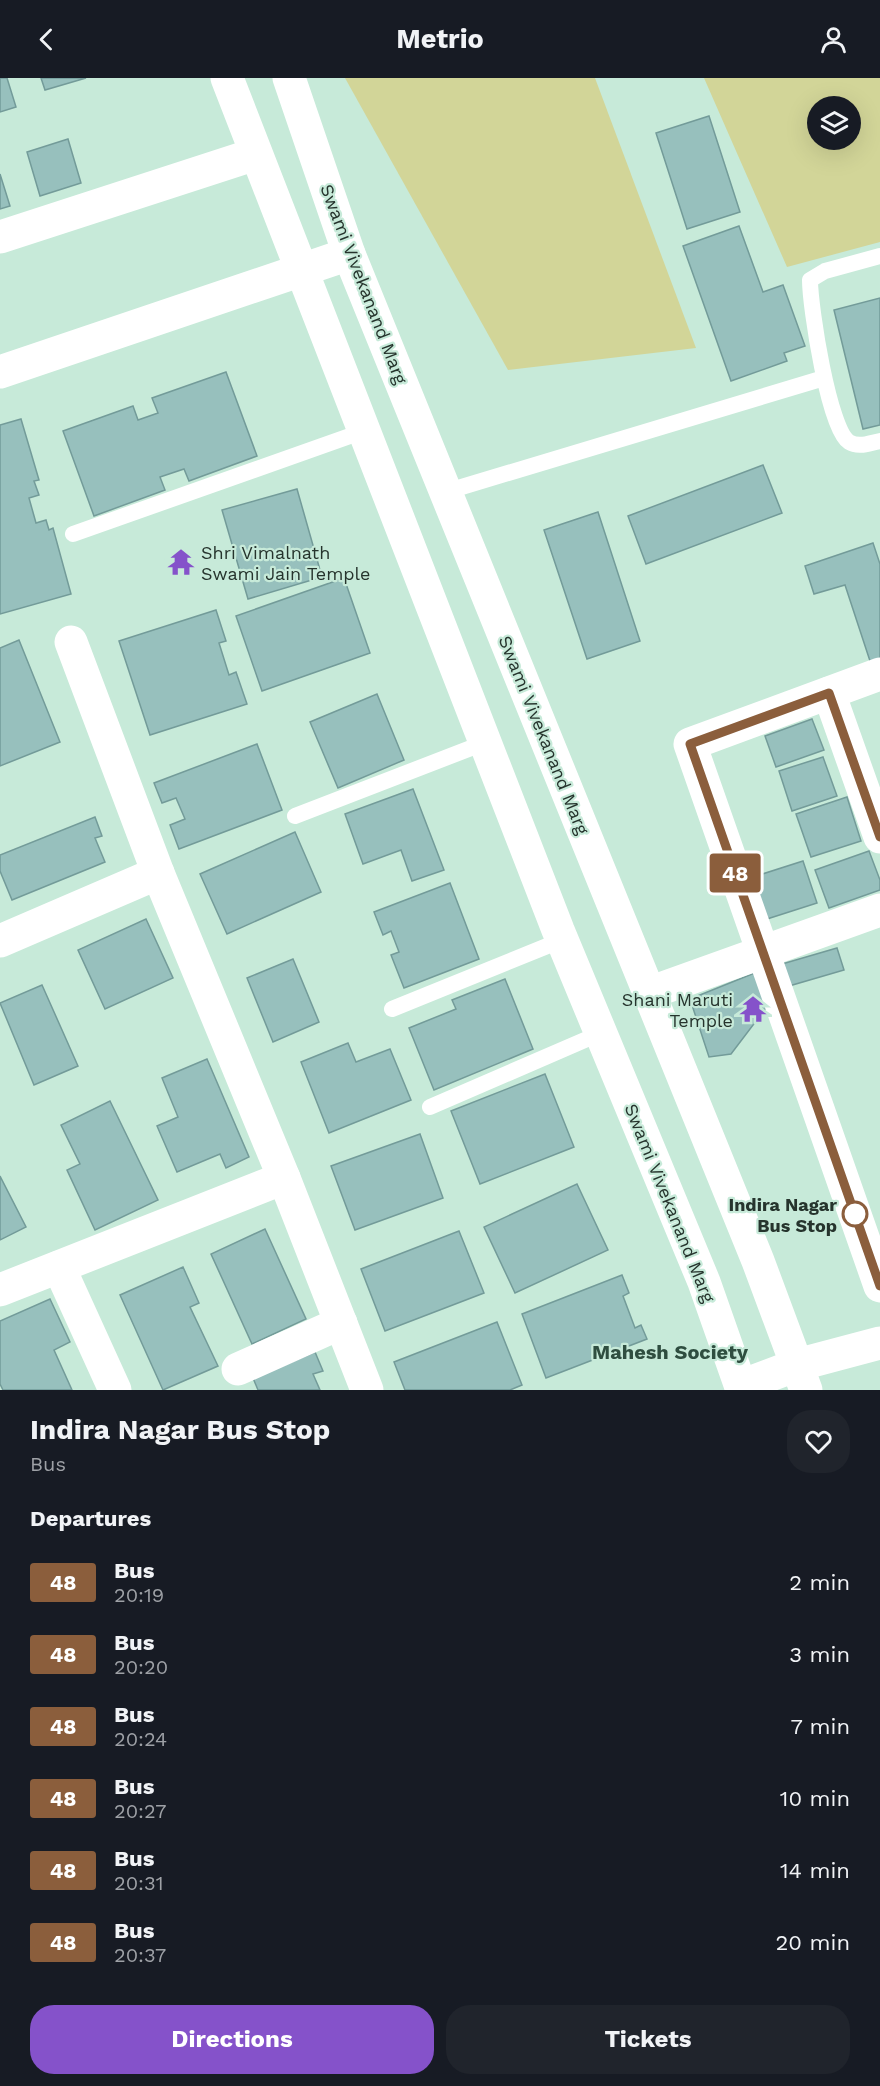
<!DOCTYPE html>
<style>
:root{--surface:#171b24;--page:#20242c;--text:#f1f3f6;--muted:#9ea1a6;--accent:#8552ca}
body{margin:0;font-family:"Work Sans",sans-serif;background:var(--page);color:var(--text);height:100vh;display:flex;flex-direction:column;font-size:22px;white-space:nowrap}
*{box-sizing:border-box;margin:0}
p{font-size:20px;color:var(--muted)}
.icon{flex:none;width:33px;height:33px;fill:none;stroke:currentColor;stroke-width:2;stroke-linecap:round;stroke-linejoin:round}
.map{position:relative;height:1312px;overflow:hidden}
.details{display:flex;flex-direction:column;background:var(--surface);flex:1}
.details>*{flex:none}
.badge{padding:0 12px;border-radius:4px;font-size:21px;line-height:39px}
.controls{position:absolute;left:807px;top:18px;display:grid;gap:12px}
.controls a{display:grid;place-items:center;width:54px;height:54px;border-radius:50%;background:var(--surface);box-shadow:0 6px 24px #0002;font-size:30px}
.map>.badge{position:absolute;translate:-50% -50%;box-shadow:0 0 0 3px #fff}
h2{padding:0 30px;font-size:22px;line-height:54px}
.round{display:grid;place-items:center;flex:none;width:63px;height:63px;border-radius:24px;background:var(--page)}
.summary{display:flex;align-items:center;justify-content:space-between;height:102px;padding:0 30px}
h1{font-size:28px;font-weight:700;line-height:45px}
.cta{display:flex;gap:12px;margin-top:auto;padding:12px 30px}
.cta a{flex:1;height:69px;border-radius:24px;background:var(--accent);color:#fff;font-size:24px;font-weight:700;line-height:69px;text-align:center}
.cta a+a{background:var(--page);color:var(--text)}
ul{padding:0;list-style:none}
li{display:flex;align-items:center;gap:18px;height:72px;padding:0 30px}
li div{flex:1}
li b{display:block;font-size:22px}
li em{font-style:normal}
li .badge{min-width:66px;font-weight:700;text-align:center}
header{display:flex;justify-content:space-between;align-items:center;height:78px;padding:0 30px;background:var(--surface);font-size:27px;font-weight:700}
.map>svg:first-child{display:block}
.green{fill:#d2d598;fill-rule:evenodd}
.building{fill:#97c0bd;stroke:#739b99;stroke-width:1.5}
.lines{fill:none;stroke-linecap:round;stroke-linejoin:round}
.lane{stroke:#fff;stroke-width:16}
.street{stroke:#fff;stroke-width:33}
.secondary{stroke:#fff;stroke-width:33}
.line-casing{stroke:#fff;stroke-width:14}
.line{stroke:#8b5e3c;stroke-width:9}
.stop-dot{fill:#fff;stroke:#8b5e3c;stroke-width:3}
.labels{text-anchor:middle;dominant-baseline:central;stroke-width:4.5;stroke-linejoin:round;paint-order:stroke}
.street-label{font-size:18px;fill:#26342d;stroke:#c7ead9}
.poi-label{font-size:18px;fill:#26342d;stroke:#c7ead9;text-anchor:start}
.stop-label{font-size:18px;font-weight:bold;fill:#26342d;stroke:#c7ead9;text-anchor:end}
.neighbourhood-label{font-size:20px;font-weight:bold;fill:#2f4e40;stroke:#c7ead9}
</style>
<header><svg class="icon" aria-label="back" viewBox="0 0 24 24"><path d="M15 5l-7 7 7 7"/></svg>Metrio<svg class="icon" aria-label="person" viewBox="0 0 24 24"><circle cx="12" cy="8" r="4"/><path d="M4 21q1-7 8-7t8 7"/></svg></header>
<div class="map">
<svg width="880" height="1312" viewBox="0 0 880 1312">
<rect width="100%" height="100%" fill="#c7ead9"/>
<g class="green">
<path d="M345 0H595L696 270 508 292Z"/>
<path d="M704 0H880V164L787 189ZM850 28V62H818V28Z"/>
</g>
<g class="building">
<path d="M0 0H7L16 29 0 34Z"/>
<path d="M41 0H86L45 12Z"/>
<path d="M709 38 740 134 687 151 656 55Z"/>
<path d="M68 61 81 105 40 118 27 74Z"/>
<path d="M0 96 10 128 0 131Z"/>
<path d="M739 148 763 214 783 207 805 268 784 275 787 283 731 303 683 168Z"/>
<path d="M880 220V347L863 351 834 232Z"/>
<path d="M226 294 257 378 189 403 184 391 160 399 165 412 94 438 63 353 133 328 138 342 158 335 152 320Z"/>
<path d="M21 341 39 402 34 403 39 417 29 420 36 445 46 442 49 452 53 450 71 516 0 536V347Z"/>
<path d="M763 387 782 435 646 486 628 438Z"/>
<path d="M297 411 322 499 248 521 222 432Z"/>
<path d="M598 434 640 563 587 581 544 452Z"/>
<path d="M873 465 880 486V583L871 586 845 507 814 516 805 488Z"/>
<path d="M344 500 370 575 262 613 236 538Z"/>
<path d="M216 532 226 563 219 565 229 597 236 594 247 626 150 657 119 563Z"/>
<path d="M19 562 60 664 0 688V570Z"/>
<path d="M377 616 404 682 338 710 310 644Z"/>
<path d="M812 641 824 672 776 689 765 658Z"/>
<path d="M257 666 282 732 179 771 170 747 185 741 176 720 162 725 154 705Z"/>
<path d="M823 679 837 718 792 733 779 693Z"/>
<path d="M413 711 444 792 412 803 401 772 363 786 345 736Z"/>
<path d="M847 719 861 763 811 779 796 736Z"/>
<path d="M95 739 102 758 95 760 105 784 12 822 0 793V777Z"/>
<path d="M295 754 321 814 227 856 200 796Z"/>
<path d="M869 773 880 802V812L829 830 815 792Z"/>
<path d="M803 783 817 825 767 841 753 799Z"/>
<path d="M450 805 479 881 404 910 391 877 399 874 391 853 383 857 374 834Z"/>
<path d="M146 841 173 900 105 931 78 872Z"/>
<path d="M837 870 844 892 789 908 782 886Z"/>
<path d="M293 881 319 944 273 964 247 900Z"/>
<path d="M757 894 769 926 731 976 709 979 690 921Z"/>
<path d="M505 901 533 971 434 1012 409 950 456 931 452 922Z"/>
<path d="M42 907 78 988 34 1007 0 925Z"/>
<path d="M348 965 356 984 390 971 411 1022 329 1055 301 984Z"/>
<path d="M207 981 249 1079 226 1090 220 1076 177 1094 157 1048 178 1039 162 1000Z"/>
<path d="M545 996 574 1069 480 1106 451 1033Z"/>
<path d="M110 1023 158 1122 95 1152 67 1092 80 1086 61 1047Z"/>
<path d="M420 1056 443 1120 355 1152 331 1088Z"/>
<path d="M0 1098 26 1149 0 1162Z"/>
<path d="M577 1106 608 1172 515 1215 484 1149Z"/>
<path d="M265 1151 306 1241 252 1266 211 1176Z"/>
<path d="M459 1153 484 1215 385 1253 361 1191Z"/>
<path d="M183 1189 199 1225 190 1229 218 1288 163 1312 120 1217Z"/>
<path d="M622 1197 629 1215 623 1218 635 1250 641 1247 647 1261 546 1300 522 1236Z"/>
<path d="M50 1221 70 1264 54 1272 72 1312H3L0 1306V1243Z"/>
<path d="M497 1244 522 1307 510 1312H405L394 1284Z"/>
<path d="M315 1274 323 1293 313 1296 320 1312H258L253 1300Z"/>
</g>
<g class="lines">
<g class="lane">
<path d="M880 178 825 193 810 202C810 229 829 352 849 364 859 370 869 365 880 363"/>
<path d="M445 414 824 300"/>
<path d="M73 456 364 353"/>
<path d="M295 738 484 665"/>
<path d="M392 931 562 862"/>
<path d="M430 1029 601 955"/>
</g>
<g class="street">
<path d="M0 159 256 76"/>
<path d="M0 294 349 176"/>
<path d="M71 564 158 795 284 1100 367 1312"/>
<path d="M880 596 690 666 880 1208"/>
<path d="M829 615 880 759"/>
<path d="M0 863 158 795"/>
<path d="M649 915 880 832"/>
<path d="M59 1189 115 1312"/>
<path d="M0 1212 284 1100"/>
<path d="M238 1291 341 1245"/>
</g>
<g class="secondary">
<path d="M227 0 558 852 704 1204 742 1312"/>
<path d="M289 0 349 176 758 1183 806 1312"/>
<path d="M741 1308 797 1287 880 1265"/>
</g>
</g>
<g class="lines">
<defs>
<path id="line" d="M880 759 829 615 690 666 880 1208"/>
</defs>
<use href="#line" class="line-casing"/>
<use href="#line" class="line"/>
</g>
<defs>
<symbol id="temple-bare" viewBox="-9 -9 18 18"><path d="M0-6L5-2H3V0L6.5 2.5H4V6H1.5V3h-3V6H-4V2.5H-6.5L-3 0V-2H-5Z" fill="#8552ca" stroke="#c7ead9" stroke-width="2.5" paint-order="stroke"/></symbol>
</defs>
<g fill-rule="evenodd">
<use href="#temple-bare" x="162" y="465" width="38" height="38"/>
<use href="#temple-bare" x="734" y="912" width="38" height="38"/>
</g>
<circle class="stop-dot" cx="855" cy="1136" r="12"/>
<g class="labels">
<g class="street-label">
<text transform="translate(364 206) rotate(69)">Swami Vivekanand Marg</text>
<text transform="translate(544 657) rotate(68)">Swami Vivekanand Marg</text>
<text transform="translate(670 1125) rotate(68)">Swami Vivekanand Marg</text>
</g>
<g class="poi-label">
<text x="201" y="474">Shri Vimalnath<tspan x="201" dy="21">Swami Jain Temple</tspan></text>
<text x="733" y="921" text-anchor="end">Shani Maruti<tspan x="733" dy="21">Temple</tspan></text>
</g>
<g class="stop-label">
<text x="837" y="1126">Indira Nagar<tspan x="837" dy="21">Bus Stop</tspan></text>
</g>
<g class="neighbourhood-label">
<text x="670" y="1274">Mahesh Society</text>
</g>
</g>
</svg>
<div class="controls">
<a><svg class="icon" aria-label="layers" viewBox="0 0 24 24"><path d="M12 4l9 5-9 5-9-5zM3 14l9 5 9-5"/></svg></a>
</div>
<b class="badge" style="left:735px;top:795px;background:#8b5e3c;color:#fff">48</b>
</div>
<section class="details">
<div class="summary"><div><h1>Indira Nagar Bus Stop</h1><p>Bus</p></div><a class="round"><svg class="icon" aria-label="heart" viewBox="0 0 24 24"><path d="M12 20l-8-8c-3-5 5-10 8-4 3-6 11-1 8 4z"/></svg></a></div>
<h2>Departures</h2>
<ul>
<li><span class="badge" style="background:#8b5e3c;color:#fff">48</span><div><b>Bus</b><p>20:19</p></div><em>2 min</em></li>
<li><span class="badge" style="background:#8b5e3c;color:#fff">48</span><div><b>Bus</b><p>20:20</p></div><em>3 min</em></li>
<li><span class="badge" style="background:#8b5e3c;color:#fff">48</span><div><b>Bus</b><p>20:24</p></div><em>7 min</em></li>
<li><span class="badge" style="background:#8b5e3c;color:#fff">48</span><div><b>Bus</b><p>20:27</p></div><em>10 min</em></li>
<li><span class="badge" style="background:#8b5e3c;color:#fff">48</span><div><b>Bus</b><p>20:31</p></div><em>14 min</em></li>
<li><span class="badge" style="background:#8b5e3c;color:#fff">48</span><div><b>Bus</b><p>20:37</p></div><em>20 min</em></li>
</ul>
<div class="cta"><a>Directions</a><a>Tickets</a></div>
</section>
